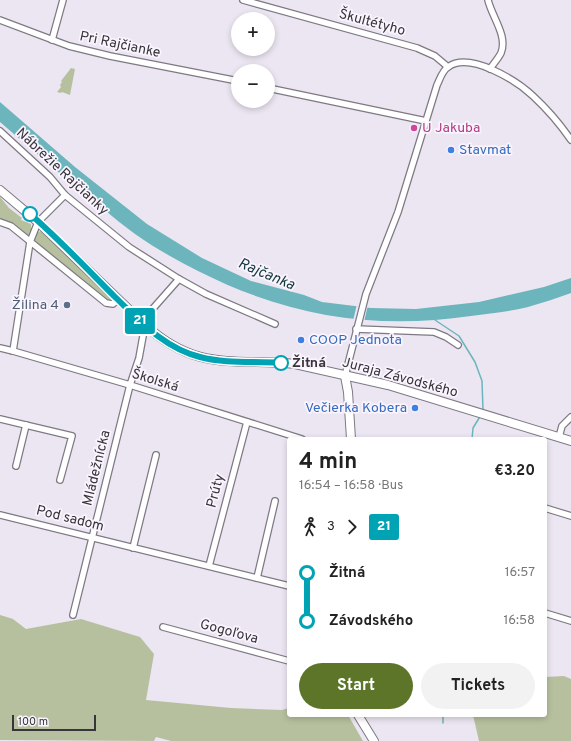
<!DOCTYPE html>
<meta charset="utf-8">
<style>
:root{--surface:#fff;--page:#f2f2f2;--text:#222;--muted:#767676;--accent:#5d7528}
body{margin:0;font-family:Overpass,sans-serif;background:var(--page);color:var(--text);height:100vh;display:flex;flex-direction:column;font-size:15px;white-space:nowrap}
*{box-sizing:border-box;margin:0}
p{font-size:13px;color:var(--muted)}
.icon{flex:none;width:22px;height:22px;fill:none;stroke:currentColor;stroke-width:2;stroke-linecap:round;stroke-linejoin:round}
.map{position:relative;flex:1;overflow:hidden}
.drawer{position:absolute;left:287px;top:437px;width:260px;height:280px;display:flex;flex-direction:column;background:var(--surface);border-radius:4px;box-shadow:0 2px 6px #0003}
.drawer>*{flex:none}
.badge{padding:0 8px;border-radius:3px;font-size:14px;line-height:26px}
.tools{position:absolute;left:231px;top:12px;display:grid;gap:8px}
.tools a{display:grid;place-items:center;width:44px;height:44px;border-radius:50%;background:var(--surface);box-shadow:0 2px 6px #0003;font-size:20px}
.scale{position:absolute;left:12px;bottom:10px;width:84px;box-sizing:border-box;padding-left:4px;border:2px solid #373539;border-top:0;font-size:11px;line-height:14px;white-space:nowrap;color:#373539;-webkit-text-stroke:3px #f9f4fe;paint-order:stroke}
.map>.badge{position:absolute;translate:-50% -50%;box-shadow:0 0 0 2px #fff}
.legs{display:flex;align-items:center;gap:6px;height:44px;padding:0 12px;font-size:13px}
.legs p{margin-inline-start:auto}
.headline{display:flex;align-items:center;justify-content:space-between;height:68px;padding:0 12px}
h1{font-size:22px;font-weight:700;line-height:30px}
.action{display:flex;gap:8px;margin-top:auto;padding:8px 12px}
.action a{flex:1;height:46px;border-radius:24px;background:var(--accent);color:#fff;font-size:16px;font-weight:700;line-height:46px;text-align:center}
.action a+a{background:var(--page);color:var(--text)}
ul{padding:0 12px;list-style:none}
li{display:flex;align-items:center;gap:14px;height:48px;font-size:15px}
li i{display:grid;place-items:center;width:6px;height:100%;margin:0 5px;background:currentColor}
li i::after{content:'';width:10px;height:10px;margin:-5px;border:3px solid;border-radius:50%;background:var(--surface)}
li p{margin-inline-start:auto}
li:first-child i{background:linear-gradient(#0000 50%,currentColor 0)}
li:last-child i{background:linear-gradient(currentColor 50%,#0000 0)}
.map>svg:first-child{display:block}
.green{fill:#b7c09e}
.water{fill:#6cb5bd}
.pier{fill:#ece6f2}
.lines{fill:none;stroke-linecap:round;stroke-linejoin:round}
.stream{stroke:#6cb5bd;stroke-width:1.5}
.street-casing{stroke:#7e7983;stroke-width:8}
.secondary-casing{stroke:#7e7983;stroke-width:10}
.street{stroke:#fff;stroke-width:5.5}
.secondary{stroke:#fff;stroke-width:8}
.line-1-casing{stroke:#fff;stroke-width:9}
.line-1{stroke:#00a3b4;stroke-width:6}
.hotel-dot{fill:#d1479c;stroke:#f9f4fe;stroke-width:1.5}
.shop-dot{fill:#3f7fe0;stroke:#f9f4fe;stroke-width:1.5}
.stop-1-dot{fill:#fff;stroke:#00a3b4;stroke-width:2}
.service-dot{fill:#5c6f8a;stroke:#f9f4fe;stroke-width:1.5}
.labels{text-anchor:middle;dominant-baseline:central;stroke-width:3.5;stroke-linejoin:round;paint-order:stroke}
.street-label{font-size:14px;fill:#373539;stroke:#f9f4fe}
.hotel-label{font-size:14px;fill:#b23c85;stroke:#f9f4fe;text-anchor:start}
.shop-label{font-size:14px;fill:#366cbe;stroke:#f9f4fe;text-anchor:start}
.service-label{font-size:14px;fill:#4e5e75;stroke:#f9f4fe;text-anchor:end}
.stop-label{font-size:14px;font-weight:bold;fill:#373539;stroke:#f9f4fe;text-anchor:start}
.water-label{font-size:15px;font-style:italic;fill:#13373b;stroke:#f9f4fe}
</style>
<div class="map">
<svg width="571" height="741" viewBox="0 0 571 741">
<rect width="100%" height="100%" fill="#ece6f2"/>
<g class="green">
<path d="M71 68 75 69 70 95 62 92 61 93 57 92 61 87 60 85 62 82 61 81Z"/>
<path d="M0 197 9 208 22 218 21 220 31 224V228L38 232 41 231 111 298V301L108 302 12 224 0 219Z"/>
<path d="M0 615 13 619 26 629 81 619 140 637 154 654 146 700 231 708 282 710 289 708V715H348L363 741H171L156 737 154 741 0 740Z"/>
<path d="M564 676 571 679V741H479L473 715H545V677Z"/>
</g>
<path class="water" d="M0 102 75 167 147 224 202 258 251 281 304 295 322 302 371 308 416 309 479 302 544 287 571 278V293C557 298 542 303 528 307 509 312 490 313 471 316 372 330 287 316 198 271 164 254 131 234 103 208L101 209 0 122Z"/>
<path class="pier" d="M357 304 368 305 364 322 353 321Z"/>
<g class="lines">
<g class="stream">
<path d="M435 320 459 336 475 362 482 381 483 410"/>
<path d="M472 439 473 428 481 415"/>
<path d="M443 723V715"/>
</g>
<defs>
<g id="street">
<path d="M243 0 417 48 435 56 448 67"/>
<path d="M488 0C492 17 508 36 501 53 498 59 493 64 490 69"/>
<path d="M0 20 69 46 110 56 238 81"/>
<path d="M52 40 63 0"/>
<path d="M268 88 426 121"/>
<path d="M0 131 50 177 65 195 129 247 179 279 206 294 275 324"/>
<path d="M0 222 11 226 106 303 113 304 118 299"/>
<path d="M141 322 179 279"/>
<path d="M356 329 434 332 446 337 458 345"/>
<path d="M0 348 13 351 130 385 302 439"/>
<path d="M13 351 30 242 38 222 65 195"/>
<path d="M345 376 366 294 398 212 437 85C440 79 442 71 448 67 470 51 517 81 533 96 547 109 560 124 571 140"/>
<path d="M0 419 72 436 60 480"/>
<path d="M559 437 562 426 571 417"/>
<path d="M16 466 26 425"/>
<path d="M545 508 571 516"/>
<path d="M0 515 289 586"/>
<path d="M133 548 156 455"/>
<path d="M209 566 247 422"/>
<path d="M257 578 275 501"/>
<path d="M545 613 571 621"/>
<path d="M73 615 130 385 139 358 145 325"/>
<path d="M163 627 289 661"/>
</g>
<g id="secondary">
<path d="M0 190 38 222 145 325C193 368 225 360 285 363L295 364 388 385 571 441"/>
<path d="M345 376 348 392 351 439"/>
<path d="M358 715 374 741"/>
</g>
</defs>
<use href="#street" class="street-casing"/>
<use href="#secondary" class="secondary-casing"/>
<use href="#street" class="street"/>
<use href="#secondary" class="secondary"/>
</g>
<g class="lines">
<defs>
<path id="line-1" d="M30 214C60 240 87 269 115 297 140 321 164 348 200 357 227 364 254 361 281 363"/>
</defs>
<use href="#line-1" class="line-1-casing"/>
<use href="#line-1" class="line-1"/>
</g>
<circle class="hotel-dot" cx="414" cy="128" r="4"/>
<g class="shop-dot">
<circle cx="451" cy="150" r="4"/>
<circle cx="301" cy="340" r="4"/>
<circle cx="415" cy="408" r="4"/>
</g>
<g class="stop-1-dot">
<circle cx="30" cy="214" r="7"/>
<circle cx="281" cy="363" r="7"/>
</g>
<circle class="service-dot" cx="67" cy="305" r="4"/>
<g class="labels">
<g class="street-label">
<text transform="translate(372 23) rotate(15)">Škultétyho</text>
<text transform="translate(120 45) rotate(12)">Pri Rajčianke</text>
<text transform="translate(62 172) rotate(43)">Nábrežie Rajčianky</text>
<text transform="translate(400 378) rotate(15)">Juraja Závodského</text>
<text transform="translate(155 381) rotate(17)">Školská</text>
<text transform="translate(97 468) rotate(-76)">Mládežnícka</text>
<text transform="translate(216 491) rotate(-75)">Prúty</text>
<text transform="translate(70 519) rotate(14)">Pod sadom</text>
<text transform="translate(229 632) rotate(15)">Gogoľova</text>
</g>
<g class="hotel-label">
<text x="422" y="128">U Jakuba</text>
</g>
<g class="shop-label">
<text x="459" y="150">Stavmat</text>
<text x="309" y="340">COOP Jednota</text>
<text x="407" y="408" text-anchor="end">Večierka Kobera</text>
</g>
<g class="service-label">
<text x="59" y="305">Žilina 4</text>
</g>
<g class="stop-label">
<text x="292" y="363">Žitná</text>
</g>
<g class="water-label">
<text transform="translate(266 275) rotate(23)">Rajčanka</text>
</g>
</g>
</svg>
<div class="tools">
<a>+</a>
<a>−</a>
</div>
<div class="scale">100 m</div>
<b class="badge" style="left:140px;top:321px;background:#00a3b4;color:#fff">21</b>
<section class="drawer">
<div class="headline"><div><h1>4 min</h1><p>16:54 – 16:58 · Bus</p></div><b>€3.20</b></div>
<div class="legs"><svg class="icon" aria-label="walk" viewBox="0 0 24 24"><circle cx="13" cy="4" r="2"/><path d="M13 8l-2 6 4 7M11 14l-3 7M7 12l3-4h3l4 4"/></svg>3<svg class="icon" aria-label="forward" viewBox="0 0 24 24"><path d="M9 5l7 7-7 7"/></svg><b class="badge" style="background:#00a3b4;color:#fff">21</b></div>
<ul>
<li><i style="color:#00a3b4"></i><b>Žitná</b><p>16:57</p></li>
<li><i style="color:#00a3b4"></i><b>Závodského</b><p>16:58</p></li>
</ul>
<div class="action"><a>Start</a><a>Tickets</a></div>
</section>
</div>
